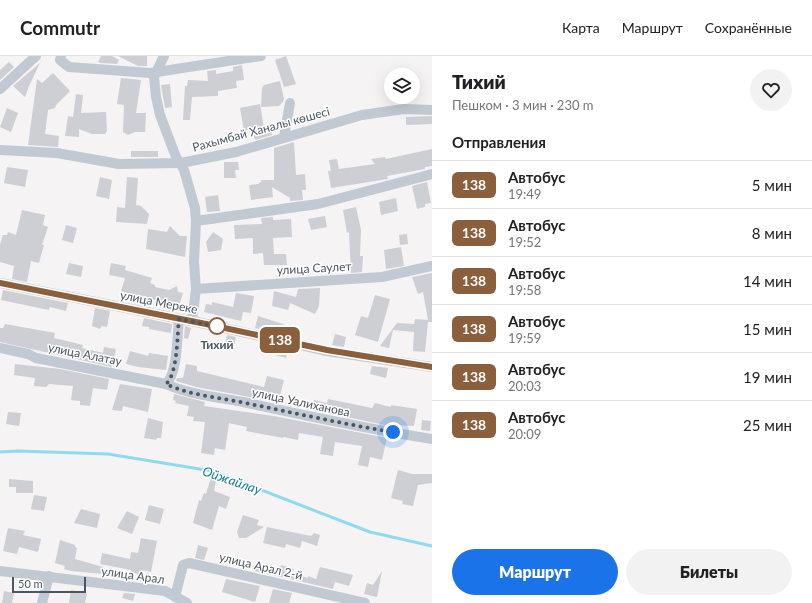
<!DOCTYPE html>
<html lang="ru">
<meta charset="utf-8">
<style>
:root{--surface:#fff;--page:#f2f2f2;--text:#202124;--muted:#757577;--line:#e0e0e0;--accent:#1a73e8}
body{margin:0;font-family:Lato,sans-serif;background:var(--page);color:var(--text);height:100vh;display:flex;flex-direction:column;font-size:15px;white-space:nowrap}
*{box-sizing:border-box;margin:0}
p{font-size:13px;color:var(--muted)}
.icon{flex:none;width:22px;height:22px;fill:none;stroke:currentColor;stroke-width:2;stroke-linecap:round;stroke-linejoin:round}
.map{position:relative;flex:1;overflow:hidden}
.panel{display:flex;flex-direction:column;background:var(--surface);width:380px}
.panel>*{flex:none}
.badge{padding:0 8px;border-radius:6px;font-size:14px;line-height:26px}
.buttons{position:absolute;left:384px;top:12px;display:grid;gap:8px}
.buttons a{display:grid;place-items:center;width:36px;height:36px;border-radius:50%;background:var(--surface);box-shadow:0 4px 16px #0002;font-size:20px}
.scale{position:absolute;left:12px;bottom:10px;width:74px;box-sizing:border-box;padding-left:4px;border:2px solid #4a5661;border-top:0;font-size:11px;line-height:14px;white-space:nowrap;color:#4a5661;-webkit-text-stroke:3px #fff;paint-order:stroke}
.you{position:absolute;width:20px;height:20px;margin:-10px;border:3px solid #fff;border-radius:50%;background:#1a73e8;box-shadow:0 0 0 6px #1a73e833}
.map>.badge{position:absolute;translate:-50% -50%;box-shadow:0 0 0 2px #fff}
h2{padding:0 20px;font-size:15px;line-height:36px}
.round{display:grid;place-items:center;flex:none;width:42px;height:42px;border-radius:21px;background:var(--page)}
.overview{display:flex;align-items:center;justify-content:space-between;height:68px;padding:0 20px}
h1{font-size:19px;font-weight:800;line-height:30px}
.cta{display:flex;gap:8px;margin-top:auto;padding:8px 20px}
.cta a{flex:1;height:46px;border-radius:24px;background:var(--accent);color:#fff;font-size:16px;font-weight:800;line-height:46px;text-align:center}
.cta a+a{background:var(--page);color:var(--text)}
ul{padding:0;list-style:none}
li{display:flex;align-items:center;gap:12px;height:48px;padding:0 20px;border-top:1px solid var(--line)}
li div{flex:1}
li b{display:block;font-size:15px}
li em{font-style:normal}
li .badge{min-width:44px;font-weight:700;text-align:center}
header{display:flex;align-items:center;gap:24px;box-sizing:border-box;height:56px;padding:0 20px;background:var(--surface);border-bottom:1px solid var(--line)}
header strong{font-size:19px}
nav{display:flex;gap:22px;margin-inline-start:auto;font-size:14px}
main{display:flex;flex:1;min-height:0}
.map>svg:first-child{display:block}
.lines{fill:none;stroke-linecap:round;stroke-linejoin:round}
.stream{stroke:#90daee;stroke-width:3}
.building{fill:#cdcfd5}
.minor{stroke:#c1cad2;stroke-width:10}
.line-casing{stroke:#fff;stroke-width:9}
.line{stroke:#8b5e3c;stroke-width:6}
.walk{stroke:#4a5661;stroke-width:4;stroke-dasharray:0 7.2}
.stop-dot{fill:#fff;stroke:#8b5e3c;stroke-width:2}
.labels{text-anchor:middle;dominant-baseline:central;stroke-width:3;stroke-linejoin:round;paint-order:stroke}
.street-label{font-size:12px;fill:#4a5661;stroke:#fff}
.stop-label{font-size:12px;font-weight:bold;fill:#4a5661;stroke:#fff}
.water-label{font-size:13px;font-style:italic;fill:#0c7c9b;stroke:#fff}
</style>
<header>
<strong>Commutr</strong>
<nav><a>Карта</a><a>Маршрут</a><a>Сохранённые</a></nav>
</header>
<main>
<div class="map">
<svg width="432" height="547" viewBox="0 0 432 547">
<rect width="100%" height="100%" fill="#f5f3f3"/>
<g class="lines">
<path class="stream" d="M0 396 18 395 108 398 212 415 370 476 432 490"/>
</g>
<g class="building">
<path d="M101 0H112L119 4 117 8 101 7 98 6Z"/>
<path d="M118 0H147V10H138Z"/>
<path d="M286 0 296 28 284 31 275 4Z"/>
<path d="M9 6 14 11 0 24V14Z"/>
<path d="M40 7 29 30 25 41 13 30Z"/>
<path d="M242 9 244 24 236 25 237 32 218 35V40L192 41 190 64H183L185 30H187L188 24 208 25 207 15 216 14V18L233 15V11Z"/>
<path d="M53 17 70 35 56 49 55 52 48 54 45 78 59 80 58 91 28 89 37 23 42 27Z"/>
<path d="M121 22 141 24 136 57H146L145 76H135L128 79 123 76 124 49 117 48Z"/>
<path d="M280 25 284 43 283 46 279 50 261 51 262 32 264 29Z"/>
<path d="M170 28 172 51 165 52 161 29Z"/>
<path d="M76 38 83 39 81 57 106 56 107 75 105 78H92L79 73V81L65 80 68 60 73 61Z"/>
<path d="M260 48 264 72 265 74 271 73 272 79 255 84 252 73 244 75 240 52Z"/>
<path d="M7 52 18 57 11 76 0 71Z"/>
<path d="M432 60V68L406 69V61Z"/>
<path d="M294 86 296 119 305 118 306 134H302L303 144 290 145V142L272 131 273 141 251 144 249 129 258 128 262 125 260 124H274V92Z"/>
<path d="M432 93V110L425 111V113L387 120 388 123 331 132 328 115H331L329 104 337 103 339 113 375 108 371 103 385 101 386 103Z"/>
<rect x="131" y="95" width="27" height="6"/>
<path d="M224 106H238L239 114H235L236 122H224Z"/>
<path d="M7 111 28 114 25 131 4 127Z"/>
<path d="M100 121 112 124 109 143 96 140Z"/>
<path d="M127 121 138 122 136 149 141 150 149 158 147 168 116 166 117 151 125 152Z"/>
<path d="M427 126 431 147 425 148V151L417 153 412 130Z"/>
<path d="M218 139 220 155 207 156 205 141Z"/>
<path d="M396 142 398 155 381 159 379 146Z"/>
<path d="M356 151 361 174 360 200H363L362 216 351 217 349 176 347 177 343 154Z"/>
<path d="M22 154 45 159 43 169 48 171 42 189H44L39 207 31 205 27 226 12 223 14 210 0 206V188L3 179H7L8 176 16 179Z"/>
<path d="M325 160 327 171 311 174 308 163Z"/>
<path d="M273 161V164L291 163 292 181 273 182 274 198H286L287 209H264L263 197 253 198V182L235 183 234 169 262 168 261 162Z"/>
<path d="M66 169 77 172 73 187 62 184Z"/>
<path d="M170 170 180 180H187L185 201 146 193 148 173 167 176Z"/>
<path d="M213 176 223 183 221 194 208 196 206 186Z"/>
<path d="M407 178 408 188 400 189 399 179Z"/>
<path d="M401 191 404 210 386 213 384 194Z"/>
<path d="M69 207 83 210 81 221 66 218Z"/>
<path d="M111 207 126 210 125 214 152 222 150 227 155 229V231L169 234 177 230 178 236 183 237 179 250 151 243H146L145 245 127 240V237L121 235 125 222 109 219Z"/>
<path d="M432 217V266H428L425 296 413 295 414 276 393 274 389 292 380 290 397 267 414 268 415 263 428 264 423 236 418 238 412 221Z"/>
<path d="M320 232 319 250 315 258 290 247 288 254 272 250 274 235 296 241 298 233Z"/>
<path d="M3 234 68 247 66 255 50 251 49 254 1 244Z"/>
<path d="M236 237 254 240 251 257 243 256 241 265 204 256 206 248 212 249V246L233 251Z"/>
<path d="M375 239 390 243 378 286 355 279 361 260 368 262Z"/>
<path d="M95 252 110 255 107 271 102 270 100 273 92 270Z"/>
<path d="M258 260 286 269 283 279 255 272Z"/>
<path d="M144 262 172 268 171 277 149 273V271L142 270Z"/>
<path d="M5 268 55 277 54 282 83 289 82 292 103 297 104 291 116 293 112 311 0 286V272H3Z"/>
<path d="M185 270 191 272 188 283 184 282Z"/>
<path d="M335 278 346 281 344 291 332 289Z"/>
<path d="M227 279 236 281 233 294 224 292Z"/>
<path d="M262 287 288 293 286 302 260 295Z"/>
<path d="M130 295 148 300 149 297 168 300 166 314 138 311 126 308Z"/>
<path d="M15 308 60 313 109 323 107 334 93 332 90 350 80 349V345L71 344 73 330 49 328 46 331 34 330 35 322 14 319Z"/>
<path d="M186 308 197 310V315L264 331 267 320 284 324 279 344 256 337 255 342 196 331 176 325 177 322H183Z"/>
<path d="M372 310 388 312 386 322 370 318Z"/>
<path d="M120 328 152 333 148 356 123 350 122 355 112 354Z"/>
<path d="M174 338 205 346 204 350 274 360 387 382 382 404 370 401 368 411 358 409 362 390 335 386 333 400 320 398 323 381 299 377 298 384 283 381V382L246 375 247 371 229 367 225 394 215 392 214 399 201 397 205 366 193 365 194 361 187 360 189 350 175 347 176 345 173 344Z"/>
<path d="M328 343 372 352 375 347 391 351V349L417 353 414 370 396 369V370L385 369 322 356V354L312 351 314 344 327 347Z"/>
<path d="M8 356 21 357 19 370 6 368Z"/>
<path d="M148 362 163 366 161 382H157L156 384 144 382Z"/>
<path d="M422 364 431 365 430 375 421 374Z"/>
<path d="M398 414 412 418H432V427L418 429 413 450 402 448 403 445 391 442Z"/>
<path d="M212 418 217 420 214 435 230 441 226 453 219 450 212 474 193 467 199 444 201 445 204 437 206 438Z"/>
<path d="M9 423 33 425V437H16V431H9Z"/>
<path d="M34 439 47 441 44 455 31 453Z"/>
<path d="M149 449 164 453 160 468 145 464Z"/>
<path d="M81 453 100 458 97 472 74 467Z"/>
<path d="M127 455 139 461 132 478 117 472Z"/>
<path d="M243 459 259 464 257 469 264 471 246 482H239L237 476Z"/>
<path d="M267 471 311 480 314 477 320 479 317 490 302 485 300 492 286 488 285 492 263 487Z"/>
<path d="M8 472 25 475 23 479 41 483 38 496 19 491 17 498 3 495Z"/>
<path d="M141 482 157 485 151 516 143 514 142 519 130 516 131 514 100 508 102 497 130 503 131 496 138 497Z"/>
<path d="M60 484 75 489V491L77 492 75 503 103 511 102 518 71 515 64 513 65 510 55 507Z"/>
<path d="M198 489 208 492 204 504 195 502Z"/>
<path d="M257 507 266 509 263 517 254 515Z"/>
<path d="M281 509 294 513 292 517 308 522V520L316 523 320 511 353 519 349 530 335 526 333 533 277 520Z"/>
<path d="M382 515 377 541 364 538 367 527 373 529Z"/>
<path d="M226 523 260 530 255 546 222 536Z"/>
<path d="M273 533 292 537 289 547H269Z"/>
<path d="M71 534 87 537 85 547H69Z"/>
<path d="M4 535 14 537 12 547H2Z"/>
<path d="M124 537 135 538 133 545 122 542Z"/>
</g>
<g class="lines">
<g class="minor">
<path d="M61 0 60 4 69 11 150 17 261 0"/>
<path d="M164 0 154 21 156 41 160 59 176 101 184 114 195 152 196 165 194 206 196 233 192 265"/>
<path d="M0 33 36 0"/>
<path d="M284 81 290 47"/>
<path d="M0 94 57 97 119 108 181 107 236 96 362 59 404 53 432 54"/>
<path d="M196 165 318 148 432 118"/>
<path d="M0 227 206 268 327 295 432 311"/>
<path d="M196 233 382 221 432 210"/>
<path d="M0 292 28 298 36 302 166 328C190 339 217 341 243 346 306 360 368 373 432 383"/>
<path d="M166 328C178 317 177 279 179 263"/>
<path d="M0 515 165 535 187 547"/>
<path d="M175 541 183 509 189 507 365 547"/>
<path d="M42 547 49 520"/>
</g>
</g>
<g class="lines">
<defs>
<path id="line" d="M0 227 206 268 327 294 432 311"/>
</defs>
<use href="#line" class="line-casing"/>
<use href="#line" class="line"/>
<path class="walk" d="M217 270 219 271 179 263C177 279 178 317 166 328 189 339 215 341 240 346 291 356 342 368 393 376"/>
</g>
<circle class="stop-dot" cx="217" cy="270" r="8"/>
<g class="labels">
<g class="street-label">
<text transform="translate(261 73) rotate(-15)">Рахымбай Ханалы көшесі</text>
<text transform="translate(314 212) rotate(-3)">улица Саулет</text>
<text transform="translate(159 246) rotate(11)">улица Мереке</text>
<text transform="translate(85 298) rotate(11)">улица Алатау</text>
<text transform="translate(301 346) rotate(12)">улица Уалиханова</text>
<text transform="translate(261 510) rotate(13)">улица Арал 2-й</text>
<text transform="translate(133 519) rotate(8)">улица Арал</text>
</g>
<g class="stop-label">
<text x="217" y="288">Тихий</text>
</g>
<g class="water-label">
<text transform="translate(232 424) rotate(19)">Ойжайлау</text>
</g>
</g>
</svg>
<div class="buttons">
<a><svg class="icon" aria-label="layers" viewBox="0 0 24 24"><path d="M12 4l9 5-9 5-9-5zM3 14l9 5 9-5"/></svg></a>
</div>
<div class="scale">50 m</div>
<div class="you" style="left:393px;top:376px"></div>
<b class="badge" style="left:280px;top:284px;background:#8b5e3c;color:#fff">138</b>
</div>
<section class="panel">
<div class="overview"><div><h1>Тихий</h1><p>Пешком · 3 мин · 230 m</p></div><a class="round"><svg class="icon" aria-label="heart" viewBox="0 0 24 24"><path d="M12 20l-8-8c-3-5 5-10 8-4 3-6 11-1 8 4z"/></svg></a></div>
<h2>Отправления</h2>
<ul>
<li><span class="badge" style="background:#8b5e3c;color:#fff">138</span><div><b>Автобус</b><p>19:49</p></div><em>5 мин</em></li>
<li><span class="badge" style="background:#8b5e3c;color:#fff">138</span><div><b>Автобус</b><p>19:52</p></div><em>8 мин</em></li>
<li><span class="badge" style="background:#8b5e3c;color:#fff">138</span><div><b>Автобус</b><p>19:58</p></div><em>14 мин</em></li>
<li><span class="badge" style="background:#8b5e3c;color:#fff">138</span><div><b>Автобус</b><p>19:59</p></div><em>15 мин</em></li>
<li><span class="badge" style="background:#8b5e3c;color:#fff">138</span><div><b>Автобус</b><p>20:03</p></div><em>19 мин</em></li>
<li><span class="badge" style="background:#8b5e3c;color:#fff">138</span><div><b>Автобус</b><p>20:09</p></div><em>25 мин</em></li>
</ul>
<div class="cta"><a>Маршрут</a><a>Билеты</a></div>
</section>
</main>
